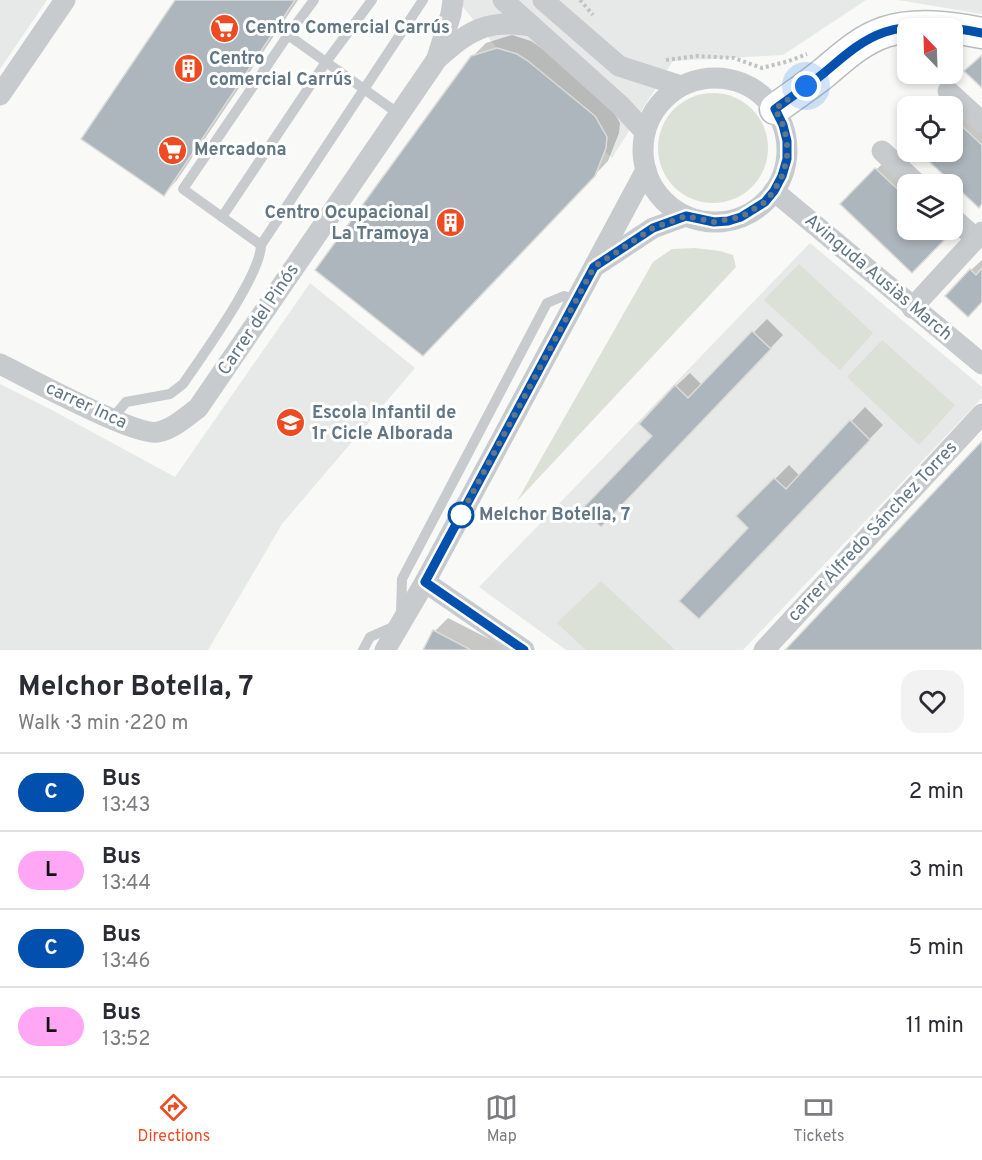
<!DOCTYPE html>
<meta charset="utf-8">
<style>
:root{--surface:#fff;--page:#f2f2f3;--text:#2b2b33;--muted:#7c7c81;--line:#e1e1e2;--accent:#ee4b22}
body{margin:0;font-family:Overpass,sans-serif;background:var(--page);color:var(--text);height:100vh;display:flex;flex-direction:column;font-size:22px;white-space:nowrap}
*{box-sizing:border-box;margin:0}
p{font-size:20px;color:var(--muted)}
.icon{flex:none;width:33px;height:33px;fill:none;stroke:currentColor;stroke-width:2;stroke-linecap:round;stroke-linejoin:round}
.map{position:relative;height:650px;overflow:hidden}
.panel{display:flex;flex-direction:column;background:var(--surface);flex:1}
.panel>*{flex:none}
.badge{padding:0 12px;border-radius:20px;font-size:21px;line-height:39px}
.needle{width:39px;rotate:337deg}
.controls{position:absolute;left:897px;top:18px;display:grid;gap:12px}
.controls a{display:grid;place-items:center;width:66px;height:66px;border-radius:12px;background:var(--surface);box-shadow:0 3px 9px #0003;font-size:30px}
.you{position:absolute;width:30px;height:30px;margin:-15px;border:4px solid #fff;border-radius:50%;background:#1a73e8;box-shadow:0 0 0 9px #1a73e833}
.map>.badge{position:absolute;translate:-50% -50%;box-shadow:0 0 0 3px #fff}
.round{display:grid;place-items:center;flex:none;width:63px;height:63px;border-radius:18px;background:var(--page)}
.overview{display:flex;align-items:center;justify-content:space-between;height:102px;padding:0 18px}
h1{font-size:28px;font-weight:700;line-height:45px}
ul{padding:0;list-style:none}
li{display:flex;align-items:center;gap:18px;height:78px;padding:0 18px;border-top:2px solid var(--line)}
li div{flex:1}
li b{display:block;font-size:22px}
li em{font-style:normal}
li .badge{min-width:66px;font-weight:700;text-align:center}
.tabs{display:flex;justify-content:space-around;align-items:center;height:84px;border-top:2px solid var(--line);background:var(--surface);font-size:16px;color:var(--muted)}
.tabs a{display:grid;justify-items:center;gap:3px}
.tabs .active{color:var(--accent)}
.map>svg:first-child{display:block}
.built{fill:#e7e8e8}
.green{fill:#dbe1d7}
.shadow{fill:#0003}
.building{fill:#adb6bc;stroke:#dbdbd9;stroke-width:1.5}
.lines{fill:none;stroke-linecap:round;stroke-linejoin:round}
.secondary-casing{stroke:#b6bdc1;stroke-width:33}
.path{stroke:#c0c3c5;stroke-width:4;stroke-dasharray:3 3;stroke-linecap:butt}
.lane{stroke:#c7cbce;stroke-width:10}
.street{stroke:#c7cbce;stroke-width:21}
.secondary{stroke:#fff;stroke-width:30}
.line-casing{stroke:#fff;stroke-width:14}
.line{stroke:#0150ad;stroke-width:9}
.walk{stroke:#627683;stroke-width:6;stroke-dasharray:0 10.8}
.stop-dot{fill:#fff;stroke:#0150ad;stroke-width:3}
.labels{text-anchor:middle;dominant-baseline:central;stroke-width:6;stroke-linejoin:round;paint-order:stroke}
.poi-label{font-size:18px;font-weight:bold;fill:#627683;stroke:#fff;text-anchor:start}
.street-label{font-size:18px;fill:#627683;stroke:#fff}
.stop-label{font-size:18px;font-weight:bold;fill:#627683;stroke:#fff;text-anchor:start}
</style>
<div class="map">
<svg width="982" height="650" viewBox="0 0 982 650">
<rect width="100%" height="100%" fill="#f9f9f7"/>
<g class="built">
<path d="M0 0H47L0 69Z"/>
<path d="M457 0H866L783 55 673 61 612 158 497 48Z"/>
<path d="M898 0H982V14Z"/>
<path d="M810 243 982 387V398L743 650H566L479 587Z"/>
<path d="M310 283 415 368 282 524 208 650H0V384L50 409 175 477Z"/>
</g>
<g class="green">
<circle cx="713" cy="148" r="55"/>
<path d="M695 248 720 251 733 255 736 267 517 501 653 262 672 249Z"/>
<path d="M799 264 873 333 840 370 764 300Z"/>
<path d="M882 340 955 405 919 445 847 377Z"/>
<path d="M601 581 675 650H586L557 623Z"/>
</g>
<g class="shadow">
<path d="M176 0H298L177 180 164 194Z"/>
<path d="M512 35 531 41 541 48 608 102 620 123 619 133 608 161 437 340 472 57 486 43Z"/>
<path d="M950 95 982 124V202L979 206 921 152H952V106H938Z"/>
<path d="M890 156 908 184V230H952L959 223 912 271 842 204Z"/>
<path d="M982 260V300L947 296 971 270Z"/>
<path d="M767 319 783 335 615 511 654 436 676 386 690 373 702 385Z"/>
<path d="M865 407 883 425 712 603 750 528 738 516 789 465 800 476Z"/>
<path d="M448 618 511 650H424L435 631Z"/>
</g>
<g class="building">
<path d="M175 0H295L164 196 81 139Z"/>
<path d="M497 48 517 54 528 61 595 116 607 137 606 148 595 176 423 356 315 270 471 56Z"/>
<path d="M982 55V88L964 71Z"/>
<path d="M952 117 982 145V204L979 208 919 152H952Z"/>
<path d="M875 168 908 199V230H939L947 237 912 273 840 204Z"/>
<path d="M982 268V302L968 317 945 296 970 269 976 275Z"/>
<path d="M752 331 771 349 601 527 582 509 652 436 639 424 675 385 688 398Z"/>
<path d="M850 420 870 440 699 619 679 601 748 528 736 516 774 478 786 489Z"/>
<path d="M982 441V650H785Z"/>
<path d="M433 630 471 650H423Z"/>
</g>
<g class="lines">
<defs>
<path id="secondary" d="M775 109C791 97 808 86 824 73 843 57 861 40 885 32 915 22 952 27 982 33"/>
</defs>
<use href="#secondary" class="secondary-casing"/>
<g class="path">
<path d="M580 0 593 15"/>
<path d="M666 60 697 56 734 58 762 68 789 61 807 54"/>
</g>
<g class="lane">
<path d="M288 35 314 0"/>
<path d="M399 114 288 35 183 189 261 245 423 0"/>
<path d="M222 217 326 62 372 0"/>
<path d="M112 419 126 402 170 394 183 384C202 356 261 275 261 245"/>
<path d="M401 614 402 579 547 303 564 296 576 300"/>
<path d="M363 650 370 637 395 626"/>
</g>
<g class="street">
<path d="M503 0 621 106 645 132"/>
<path d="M543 0 619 66 681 86"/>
<path d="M437 58 451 14 453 0"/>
<circle cx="715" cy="150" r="72"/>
<path d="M948 91 982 122"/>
<path d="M0 95 65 0"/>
<path d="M882 151 917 184"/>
<path d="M774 191 982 364"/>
<path d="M952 217 976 239"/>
<path d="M597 265 653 228 686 216"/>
<path d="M912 308 982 232"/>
<path d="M0 364C27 377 136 437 158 432 173 429 186 417 198 408L437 59C470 30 486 19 532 26"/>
<path d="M425 582 524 650"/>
<path d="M385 650 425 582 646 170"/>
<path d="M764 650 982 414"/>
</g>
<use href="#secondary" class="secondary"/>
</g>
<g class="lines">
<defs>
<path id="line" d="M524 650 425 582 594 267 653 228 686 216 714 222 728 221 741 217 765 202 774 191 782 176 787 159V141L783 125 775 109C791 97 808 86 824 73 843 57 861 40 885 32 915 22 952 27 982 33"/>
</defs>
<use href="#line" class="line-casing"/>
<use href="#line" class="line"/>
<path class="walk" d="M461 515 457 522 594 267 653 228 686 216 714 222 741 217 765 202 774 191 782 176 787 159V141L783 125 775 109 806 86"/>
</g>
<defs>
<symbol id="supermarket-disc" viewBox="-11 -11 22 22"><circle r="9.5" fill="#ee4b22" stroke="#fff"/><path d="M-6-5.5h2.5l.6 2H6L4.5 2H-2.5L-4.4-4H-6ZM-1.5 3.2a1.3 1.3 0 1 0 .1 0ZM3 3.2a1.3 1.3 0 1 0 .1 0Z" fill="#fff"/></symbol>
<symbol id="building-disc" viewBox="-11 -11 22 22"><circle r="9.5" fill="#ee4b22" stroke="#fff"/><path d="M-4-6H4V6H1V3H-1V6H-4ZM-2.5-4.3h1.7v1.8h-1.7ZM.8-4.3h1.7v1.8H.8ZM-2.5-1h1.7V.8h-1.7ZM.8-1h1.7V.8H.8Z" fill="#fff"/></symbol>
<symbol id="school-disc" viewBox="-11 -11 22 22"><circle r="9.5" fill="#ee4b22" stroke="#fff"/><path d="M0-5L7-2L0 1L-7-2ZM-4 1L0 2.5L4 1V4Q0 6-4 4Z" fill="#fff"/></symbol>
</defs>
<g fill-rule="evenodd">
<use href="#supermarket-disc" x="208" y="12" width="33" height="33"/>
<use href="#building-disc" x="172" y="52" width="33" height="33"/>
<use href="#supermarket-disc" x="156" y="134" width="33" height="33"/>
<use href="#building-disc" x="434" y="206" width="33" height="33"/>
<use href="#school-disc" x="274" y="406" width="33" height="33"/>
</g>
<circle class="stop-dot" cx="461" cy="515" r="12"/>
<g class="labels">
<g class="poi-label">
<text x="245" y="28">Centro Comercial Carrús</text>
<text x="209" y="59">Centro<tspan x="209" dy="21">comercial Carrús</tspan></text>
<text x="194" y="150">Mercadona</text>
<text x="429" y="213" text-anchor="end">Centro Ocupacional<tspan x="429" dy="21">La Tramoya</tspan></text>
<text x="312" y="413">Escola Infantil de<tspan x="312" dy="21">1r Cicle Alborada</tspan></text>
</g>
<g class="street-label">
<text transform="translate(878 278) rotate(40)">Avinguda Ausiàs March</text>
<text transform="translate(259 320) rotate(-56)">Carrer del Pinós</text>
<text transform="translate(86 406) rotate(25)">carrer Inca</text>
<text transform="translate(873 532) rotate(-47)">carrer Alfredo Sánchez Torres</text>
</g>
<g class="stop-label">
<text x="479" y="515">Melchor Botella, 7</text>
</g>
</g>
</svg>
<div class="controls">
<a><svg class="needle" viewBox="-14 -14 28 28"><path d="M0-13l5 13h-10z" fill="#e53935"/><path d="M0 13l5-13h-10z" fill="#7c7c81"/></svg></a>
<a><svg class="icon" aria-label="locate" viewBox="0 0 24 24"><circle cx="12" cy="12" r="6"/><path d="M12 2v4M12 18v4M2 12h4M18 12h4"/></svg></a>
<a><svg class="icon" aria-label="layers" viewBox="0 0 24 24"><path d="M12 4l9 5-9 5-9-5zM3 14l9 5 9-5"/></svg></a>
</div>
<div class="you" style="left:806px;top:86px"></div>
</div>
<section class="panel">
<div class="overview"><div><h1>Melchor Botella, 7</h1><p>Walk · 3 min · 220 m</p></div><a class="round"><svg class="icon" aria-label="heart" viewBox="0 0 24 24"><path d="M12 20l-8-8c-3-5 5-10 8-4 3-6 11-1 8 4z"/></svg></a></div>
<ul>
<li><span class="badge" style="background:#0150ad;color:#fff">C</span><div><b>Bus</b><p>13:43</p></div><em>2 min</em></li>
<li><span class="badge" style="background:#ffa7f5;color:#111">L</span><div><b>Bus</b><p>13:44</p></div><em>3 min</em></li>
<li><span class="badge" style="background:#0150ad;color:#fff">C</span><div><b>Bus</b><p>13:46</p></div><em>5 min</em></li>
<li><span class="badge" style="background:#ffa7f5;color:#111">L</span><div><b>Bus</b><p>13:52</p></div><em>11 min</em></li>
</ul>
</section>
<nav class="tabs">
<a class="active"><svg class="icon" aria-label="directions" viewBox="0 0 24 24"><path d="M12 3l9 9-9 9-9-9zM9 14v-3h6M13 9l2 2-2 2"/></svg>Directions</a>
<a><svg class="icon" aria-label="map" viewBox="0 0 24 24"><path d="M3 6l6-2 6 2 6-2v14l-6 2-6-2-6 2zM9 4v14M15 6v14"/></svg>Map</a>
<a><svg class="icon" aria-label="tickets" viewBox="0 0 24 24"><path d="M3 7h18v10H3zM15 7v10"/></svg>Tickets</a>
</nav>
